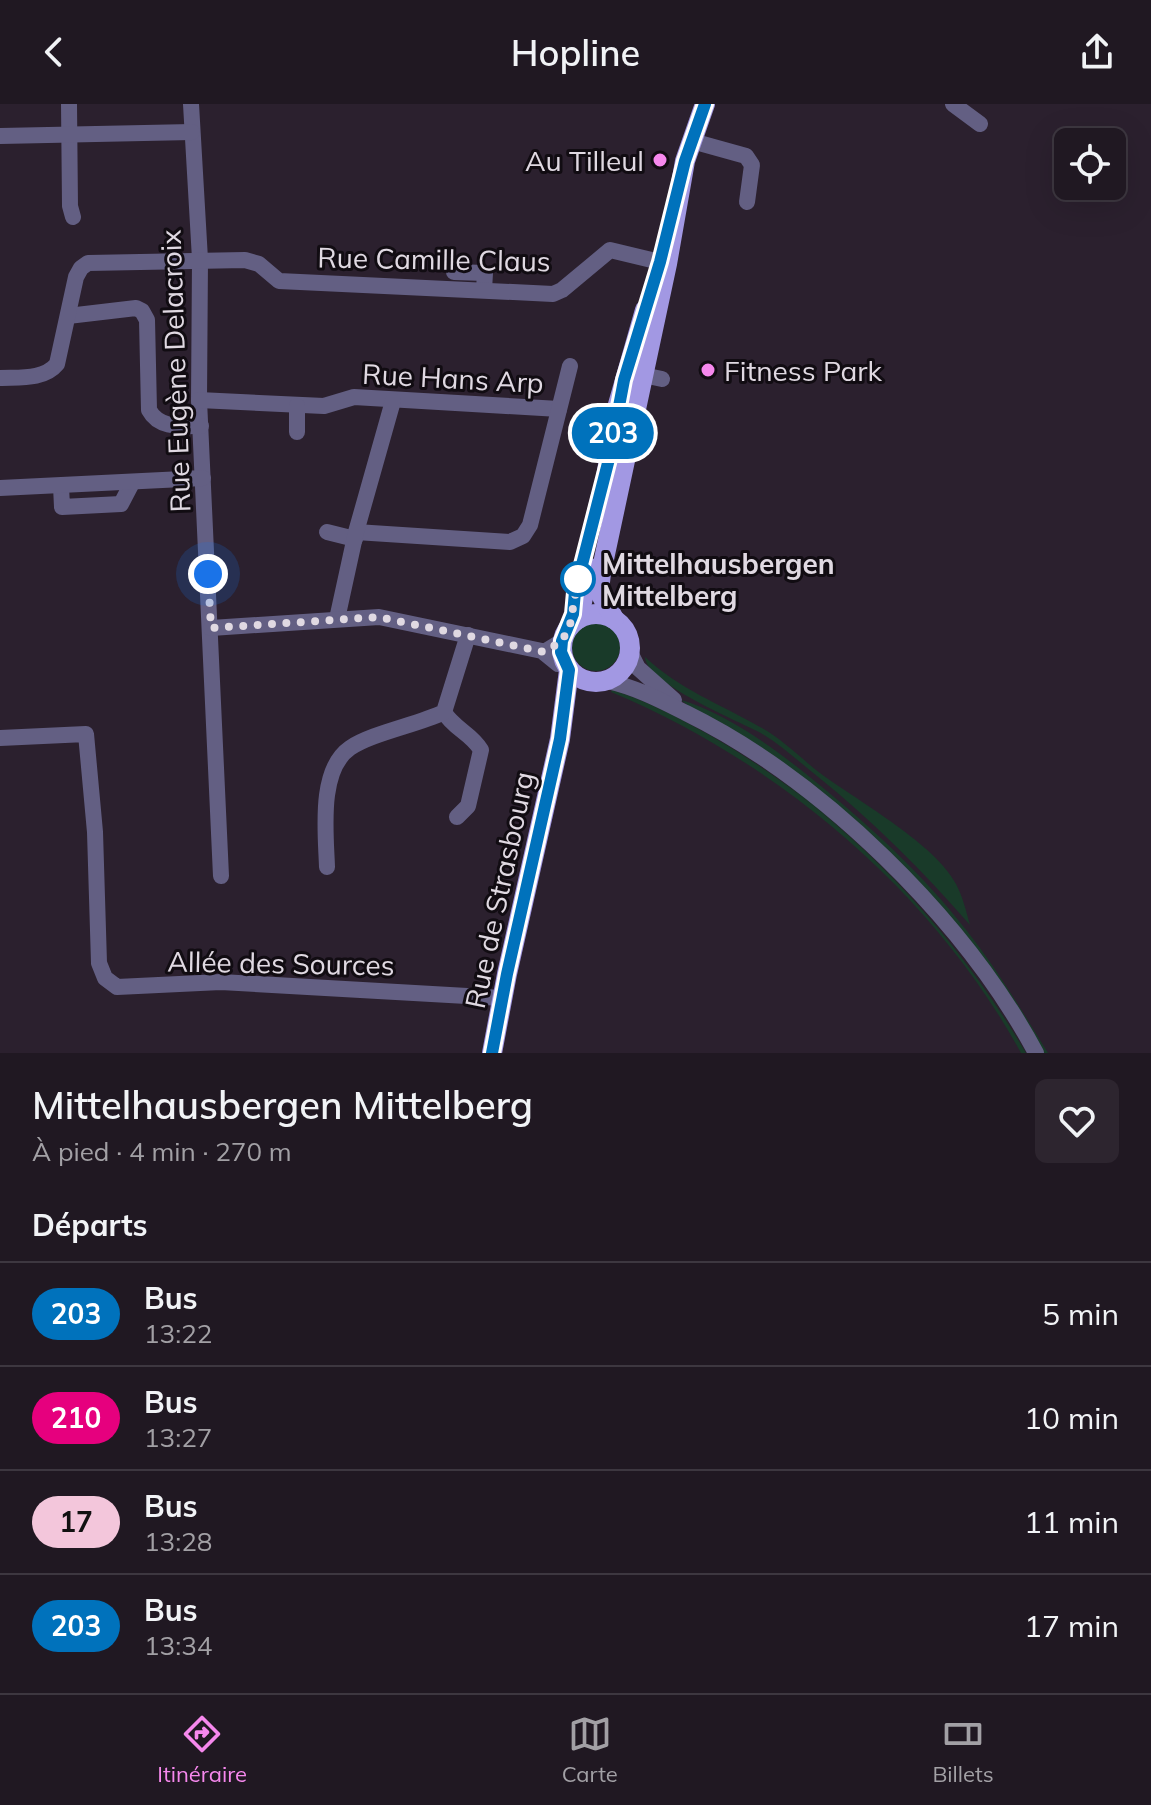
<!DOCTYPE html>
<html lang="fr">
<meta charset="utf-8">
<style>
:root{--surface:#201822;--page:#2d252f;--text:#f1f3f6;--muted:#a2a0a5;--line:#3d3740;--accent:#f688ed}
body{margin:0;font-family:Mulish,sans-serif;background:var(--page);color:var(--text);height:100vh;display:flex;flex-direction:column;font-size:30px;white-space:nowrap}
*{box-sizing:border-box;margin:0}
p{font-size:26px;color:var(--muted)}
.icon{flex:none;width:44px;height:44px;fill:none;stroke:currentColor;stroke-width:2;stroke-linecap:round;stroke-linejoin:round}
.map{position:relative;height:949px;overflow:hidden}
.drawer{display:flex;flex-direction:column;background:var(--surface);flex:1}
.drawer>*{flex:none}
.badge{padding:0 16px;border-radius:26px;font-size:28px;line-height:52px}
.controls{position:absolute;left:1054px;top:24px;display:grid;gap:16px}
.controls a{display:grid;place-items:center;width:72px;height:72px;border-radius:12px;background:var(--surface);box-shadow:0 8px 32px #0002,0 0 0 2px var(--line);font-size:40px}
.you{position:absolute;width:40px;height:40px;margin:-20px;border:6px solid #fff;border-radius:50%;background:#1a73e8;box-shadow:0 0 0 12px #1a73e833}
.map>.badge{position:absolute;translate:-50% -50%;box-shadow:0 0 0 4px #fff}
h2{padding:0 32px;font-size:30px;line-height:72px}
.round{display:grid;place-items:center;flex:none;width:84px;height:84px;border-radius:12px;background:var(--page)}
.headline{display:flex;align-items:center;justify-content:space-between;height:136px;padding:0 32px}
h1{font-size:38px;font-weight:600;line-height:60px}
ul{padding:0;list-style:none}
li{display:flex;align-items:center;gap:24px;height:104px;padding:0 32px;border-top:2px solid var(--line)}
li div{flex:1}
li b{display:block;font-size:30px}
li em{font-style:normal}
li .badge{min-width:88px;font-weight:700;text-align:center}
header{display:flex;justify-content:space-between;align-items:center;height:104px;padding:0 32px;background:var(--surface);font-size:36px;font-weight:600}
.tabs{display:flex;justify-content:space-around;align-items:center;height:112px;border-top:2px solid var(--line);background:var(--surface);font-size:22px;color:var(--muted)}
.tabs a{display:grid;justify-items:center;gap:4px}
.tabs .active{color:var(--accent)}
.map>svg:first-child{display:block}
.green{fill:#193a29}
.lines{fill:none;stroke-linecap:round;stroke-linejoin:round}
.minor{stroke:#635f83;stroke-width:16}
.major{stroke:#a298e3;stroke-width:20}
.line-casing{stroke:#fff;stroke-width:18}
.line{stroke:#0072bc;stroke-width:12}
.walk{stroke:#e0d9e2;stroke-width:8;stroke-dasharray:0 14.4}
.poi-dot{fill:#f688ed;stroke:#110c12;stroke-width:3}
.stop-dot{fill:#fff;stroke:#0072bc;stroke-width:4}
.labels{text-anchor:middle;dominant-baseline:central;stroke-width:6;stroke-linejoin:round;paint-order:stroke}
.poi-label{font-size:28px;fill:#e0d9e2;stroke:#110c12;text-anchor:end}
.street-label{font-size:28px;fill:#e0d9e2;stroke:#110c12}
.stop-label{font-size:28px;font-weight:bold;fill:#e0d9e2;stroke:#110c12;text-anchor:start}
</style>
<header><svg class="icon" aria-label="back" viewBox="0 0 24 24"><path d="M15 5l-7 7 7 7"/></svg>Hopline<svg class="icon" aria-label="share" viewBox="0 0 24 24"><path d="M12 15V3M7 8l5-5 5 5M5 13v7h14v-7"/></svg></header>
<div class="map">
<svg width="1151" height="949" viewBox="0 0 1151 949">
<rect width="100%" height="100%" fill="#2b202e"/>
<g class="green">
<circle cx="596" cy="543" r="24"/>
<path d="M645 553C679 585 720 600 760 623 784 636 802 656 824 672 860 698 936 741 956 780 963 793 966 807 970 821 923 767 873 717 817 672 798 657 780 640 759 628 736 616 646 579 645 553Z"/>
<path d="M612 586C645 596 675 612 706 629 839 704 949 818 1026 949H1021C933 788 780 659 611 588Z"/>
<path d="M681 596C726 609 774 644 811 674 867 719 923 770 967 827 997 865 1022 907 1048 949H1042L938 801Z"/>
</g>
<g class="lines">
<g class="minor">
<path d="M69 0 70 102 73 113"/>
<path d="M191 0 200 155 199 296 221 772"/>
<path d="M953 0 980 20"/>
<path d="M0 32 192 28"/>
<path d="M692 37 746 52 752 61 747 98"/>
<path d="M454 168 485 169 484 186"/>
<path d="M68 212 136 204 142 207 147 216 149 306C159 325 182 322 201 322"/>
<path d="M643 271 662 275"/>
<path d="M0 274C19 273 44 276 57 260L76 173 81 164 88 159 245 156 259 160 279 177 553 190 562 186 610 146 660 158"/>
<path d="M199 296 324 302 354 293 559 305"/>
<path d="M297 328V302"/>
<path d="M61 382 62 403 121 400 132 379"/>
<path d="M0 384 203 374"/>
<path d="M327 428 355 435"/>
<path d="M356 428 510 438 523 432 530 421 570 262"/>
<path d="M578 477 599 391"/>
<path d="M337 515 356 428 393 297"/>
<path d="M211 524 379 513 542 547 558 560 564 558"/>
<path d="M544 548 562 537"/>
<path d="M630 548 638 564 674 596"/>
<path d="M607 577C635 583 660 596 686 609 822 676 964 815 1036 949"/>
<path d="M444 608C453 624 472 630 481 646L468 702 457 713"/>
<path d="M0 634 86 630 95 728 99 859 105 874 117 883 221 878 502 894"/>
<path d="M327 763C326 730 318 666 350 644 372 629 417 621 444 608L468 531"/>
</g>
<g class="major">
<path d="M601 405 617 304 645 206"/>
<circle cx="596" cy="544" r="34"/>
<path d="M578 515 590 464"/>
<path d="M614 515 599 487 601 469 667 160 685 57 705 0"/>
<path d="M492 949 507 870 560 635 569 566"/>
</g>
</g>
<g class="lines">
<defs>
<path id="line" d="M492 949 507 870 560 635 569 566 561 548 562 537 573 510 575 488 609 355 624 276 660 158 685 57 705 0"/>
</defs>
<use href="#line" class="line-casing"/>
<use href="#line" class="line"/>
<path class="walk" d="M208 470 211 524 379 513 544 548 562 537 570 521 578 475"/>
</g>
<g class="poi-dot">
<circle cx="660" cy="56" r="8"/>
<circle cx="708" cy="266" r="8"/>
</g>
<circle class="stop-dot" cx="578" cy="475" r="16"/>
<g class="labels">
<g class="poi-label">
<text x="644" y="56">Au Tilleul</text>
<text x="724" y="266" text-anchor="start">Fitness Park</text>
</g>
<g class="street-label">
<text transform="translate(434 155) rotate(1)">Rue Camille Claus</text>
<text transform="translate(175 267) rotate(-92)">Rue Eugène Delacroix</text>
<text transform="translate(453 274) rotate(3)">Rue Hans Arp</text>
<text transform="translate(499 786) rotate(-78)">Rue de Strasbourg</text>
<text transform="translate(281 859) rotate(1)">Allée des Sources</text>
</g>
<g class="stop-label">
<text x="602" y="459">Mittelhausbergen<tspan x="602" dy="32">Mittelberg</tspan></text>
</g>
</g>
</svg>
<div class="controls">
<a><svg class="icon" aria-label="locate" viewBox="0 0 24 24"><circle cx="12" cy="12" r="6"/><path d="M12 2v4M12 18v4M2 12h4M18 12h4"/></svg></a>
</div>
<div class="you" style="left:208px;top:470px"></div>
<b class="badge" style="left:613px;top:329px;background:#0072bc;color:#fff">203</b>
</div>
<section class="drawer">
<div class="headline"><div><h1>Mittelhausbergen Mittelberg</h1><p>À pied · 4 min · 270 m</p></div><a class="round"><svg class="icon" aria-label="heart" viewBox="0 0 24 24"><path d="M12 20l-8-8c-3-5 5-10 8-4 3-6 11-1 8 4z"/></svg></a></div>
<h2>Départs</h2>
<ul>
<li><span class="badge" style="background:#0072bc;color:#fff">203</span><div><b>Bus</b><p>13:22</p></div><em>5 min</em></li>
<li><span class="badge" style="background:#e6007e;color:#fff">210</span><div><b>Bus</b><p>13:27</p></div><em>10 min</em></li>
<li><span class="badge" style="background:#f3c6db;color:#111">17</span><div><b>Bus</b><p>13:28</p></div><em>11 min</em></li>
<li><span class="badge" style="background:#0072bc;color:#fff">203</span><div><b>Bus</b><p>13:34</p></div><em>17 min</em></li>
</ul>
</section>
<nav class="tabs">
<a class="active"><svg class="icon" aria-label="directions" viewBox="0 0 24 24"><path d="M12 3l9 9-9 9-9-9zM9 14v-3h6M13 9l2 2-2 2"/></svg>Itinéraire</a>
<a><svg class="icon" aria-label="map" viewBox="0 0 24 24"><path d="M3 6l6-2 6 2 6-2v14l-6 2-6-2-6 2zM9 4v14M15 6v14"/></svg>Carte</a>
<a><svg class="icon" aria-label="tickets" viewBox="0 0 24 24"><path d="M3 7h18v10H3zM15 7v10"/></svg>Billets</a>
</nav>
